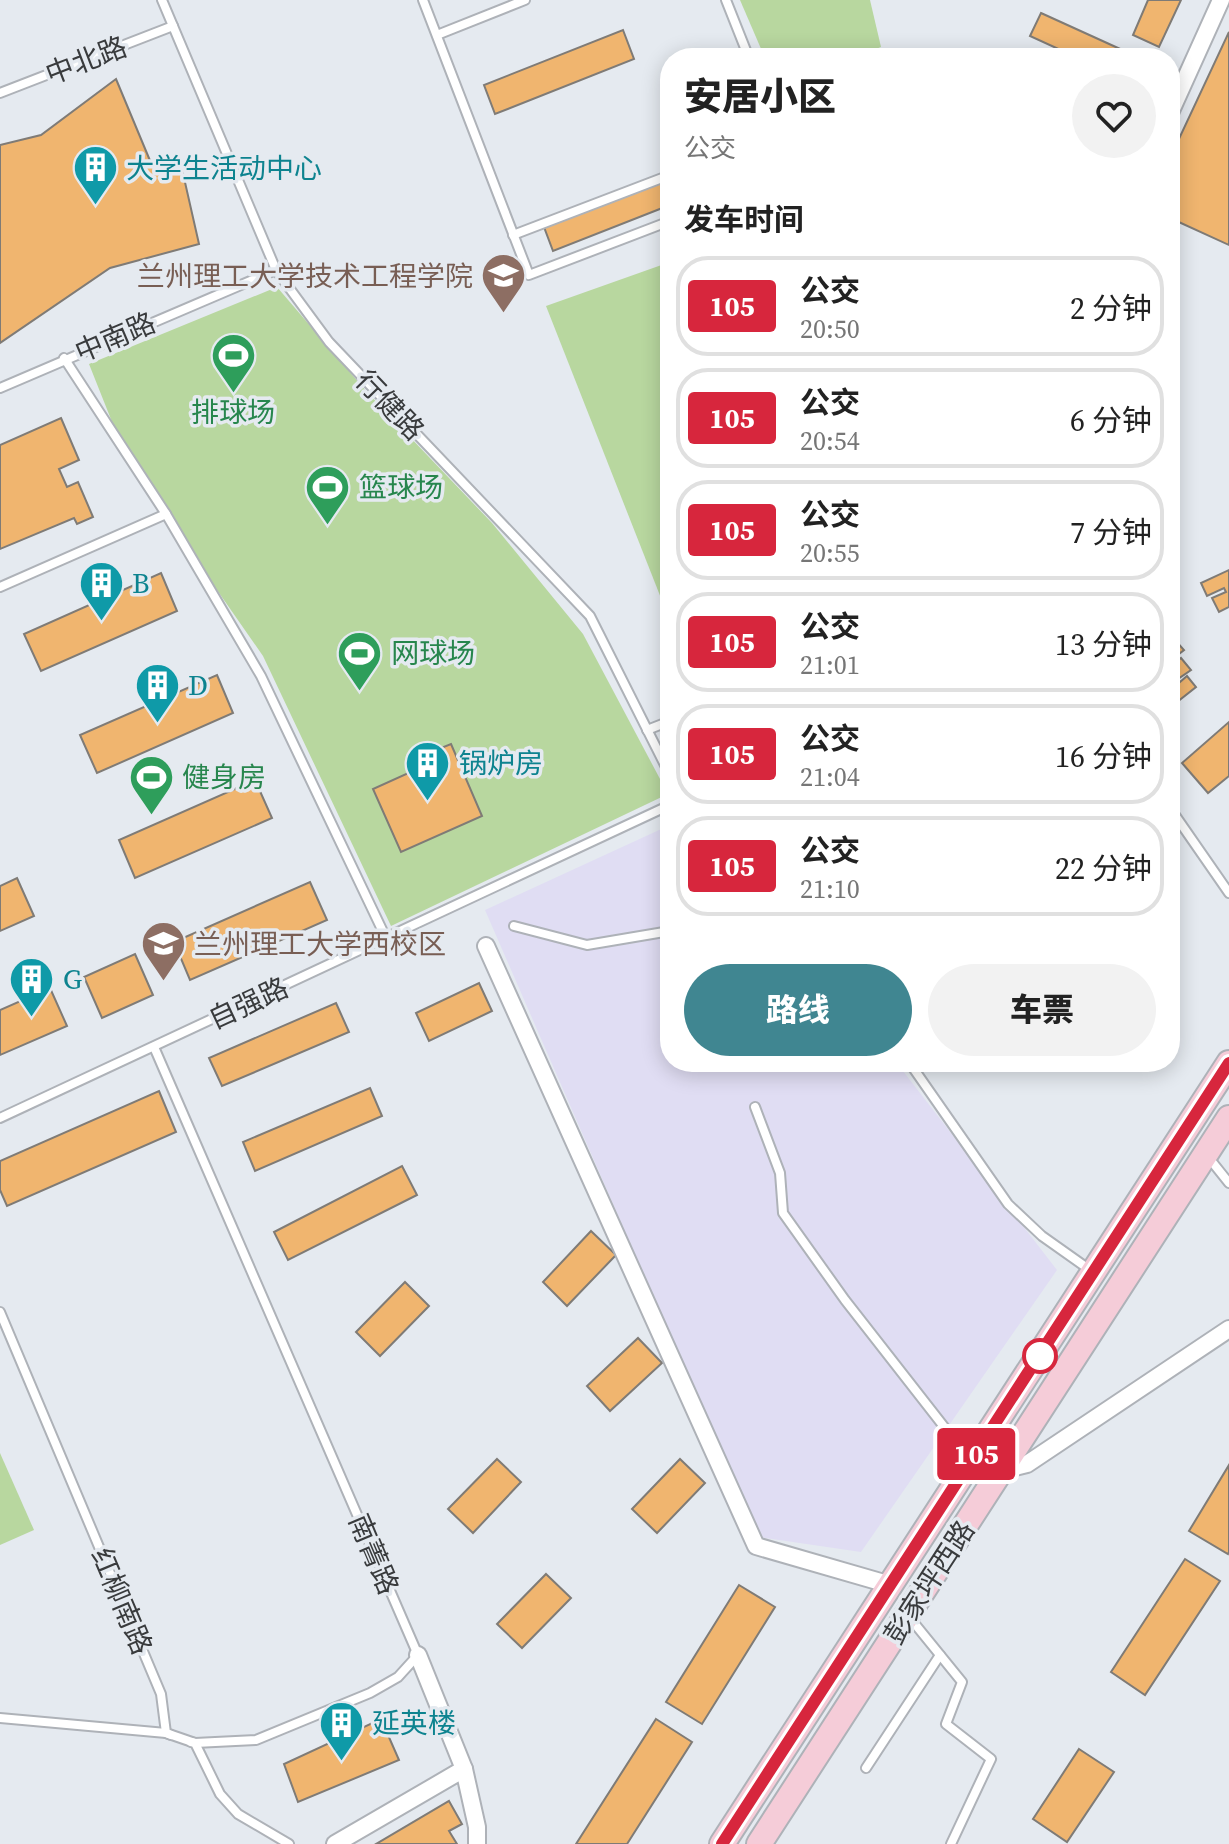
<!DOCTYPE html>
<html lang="zh">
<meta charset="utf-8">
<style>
:root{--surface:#fff;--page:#f2f2f2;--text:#222;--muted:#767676;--line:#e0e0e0;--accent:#408691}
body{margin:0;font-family:"Source Serif 4","Noto Sans SC",serif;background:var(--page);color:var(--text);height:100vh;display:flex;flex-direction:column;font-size:30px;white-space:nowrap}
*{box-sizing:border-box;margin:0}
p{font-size:26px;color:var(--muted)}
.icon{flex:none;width:44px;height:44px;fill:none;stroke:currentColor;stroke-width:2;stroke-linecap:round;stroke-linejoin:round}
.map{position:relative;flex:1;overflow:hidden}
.details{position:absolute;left:660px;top:48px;width:520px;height:1024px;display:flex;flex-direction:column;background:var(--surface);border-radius:32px;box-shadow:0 4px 20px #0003}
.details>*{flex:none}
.badge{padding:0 16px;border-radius:6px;font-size:28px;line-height:52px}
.map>.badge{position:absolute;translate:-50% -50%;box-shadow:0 0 0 4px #fff}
h2{padding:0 24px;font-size:30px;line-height:72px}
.round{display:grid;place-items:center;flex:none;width:84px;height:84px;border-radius:42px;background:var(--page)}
.head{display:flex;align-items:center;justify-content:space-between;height:136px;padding:0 24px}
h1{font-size:38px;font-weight:800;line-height:60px}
.cta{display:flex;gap:16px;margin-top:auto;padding:16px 24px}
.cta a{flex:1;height:92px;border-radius:48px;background:var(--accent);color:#fff;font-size:32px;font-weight:800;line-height:92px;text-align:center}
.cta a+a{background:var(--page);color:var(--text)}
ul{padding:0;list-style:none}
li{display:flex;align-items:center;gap:24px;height:100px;margin:0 16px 12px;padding:0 8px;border:4px solid var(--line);border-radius:32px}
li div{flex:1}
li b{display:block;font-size:30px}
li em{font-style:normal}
li .badge{min-width:88px;font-weight:700;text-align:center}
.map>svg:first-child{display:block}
.industrial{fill:#e0ddf3}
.green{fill:#b8d79f}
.building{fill:#f0b56f;stroke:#7f7b76;stroke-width:2}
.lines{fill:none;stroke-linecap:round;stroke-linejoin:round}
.lane-casing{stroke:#aeb2b8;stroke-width:12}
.street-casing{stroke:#aeb2b8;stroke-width:20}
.secondary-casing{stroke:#aeb2b8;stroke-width:28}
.lane{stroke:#fff;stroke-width:8}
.street{stroke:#fff;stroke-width:16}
.secondary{stroke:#f5ccd8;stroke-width:24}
.line-casing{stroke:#fff;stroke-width:18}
.line{stroke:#d7263d;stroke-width:12}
.stop-dot{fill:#fff;stroke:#d7263d;stroke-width:4}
.labels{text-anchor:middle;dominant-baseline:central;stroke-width:7;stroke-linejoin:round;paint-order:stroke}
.street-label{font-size:28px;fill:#393b3d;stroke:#e5eaf0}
.culture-label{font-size:28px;fill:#0d838f;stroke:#e5eaf0;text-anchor:start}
.education-label{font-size:28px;fill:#785e54;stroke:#e5eaf0;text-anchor:end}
.leisure-label{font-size:28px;fill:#27864d;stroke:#e5eaf0;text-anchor:start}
</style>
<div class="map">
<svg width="1229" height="1844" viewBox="0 0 1229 1844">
<rect width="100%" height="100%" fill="#e5eaf0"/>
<path class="industrial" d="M670 825V1062H896L1057 1270 861 1552 758 1537 485 910Z"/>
<g class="green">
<path d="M740 0H870L881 47 852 58H765Z"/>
<path d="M670 262V621L546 306Z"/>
<path d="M277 287 366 391 492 523 583 634 668 794 391 926 263 656 194 557 120 442 89 364Z"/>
<path d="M0 1453 34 1530 0 1545Z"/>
</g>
<g class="building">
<path d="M1148 0H1181L1159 47 1133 35Z"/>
<path d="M1041 13 1140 58H1078L1030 36Z"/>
<path d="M623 30 634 59 495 114 484 85Z"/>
<path d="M1229 32V245L1170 218V158Z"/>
<path d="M116 79 151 163 182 169 199 244 110 268 0 343V145L41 135Z"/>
<path d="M670 178V205L553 251 544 227Z"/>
<path d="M61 418 79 460 59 469 67 487 78 482 93 517 77 524 74 518 0 549V445Z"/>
<path d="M1229 570V607L1219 612 1212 598 1226 592 1224 588 1207 596 1201 583Z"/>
<path d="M161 573 177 611 41 671 24 634Z"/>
<path d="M1175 640 1184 650 1170 661V644Z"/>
<path d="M1181 658 1191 670 1178 679 1180 682 1187 676 1196 687 1172 706 1170 667Z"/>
<path d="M217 675 233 713 97 773 80 735Z"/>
<path d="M1229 722V776L1208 793 1182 763Z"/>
<path d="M451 744 482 816 401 852 373 789 435 761 431 752Z"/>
<path d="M255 780 272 818 135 878 119 840Z"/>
<path d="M17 878 34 916 0 931V886Z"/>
<path d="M310 882 327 920 190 980 174 942Z"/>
<path d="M135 954 153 995 102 1018 84 977Z"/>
<path d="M479 983 492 1011 429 1041 416 1013Z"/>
<path d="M50 988 67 1026 0 1055V1010Z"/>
<path d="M336 1003 349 1032 222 1086 209 1058Z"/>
<path d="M370 1088 382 1116 255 1171 243 1142Z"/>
<path d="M159 1091 176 1132 7 1206 0 1190V1161Z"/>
<path d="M402 1166 417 1195 288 1260 274 1232Z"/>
<path d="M591 1231 616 1255 567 1306 543 1282Z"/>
<path d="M405 1282 429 1306 380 1356 356 1332Z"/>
<path d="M638 1338 662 1363 610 1411 587 1386Z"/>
<path d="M497 1459 521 1482 473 1533 448 1509Z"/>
<path d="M680 1459 705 1483 657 1533 632 1509Z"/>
<path d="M1229 1465V1552L1228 1554 1189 1531Z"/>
<path d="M1185 1559 1220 1581 1145 1695 1111 1672Z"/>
<path d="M546 1574 571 1598 522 1648 497 1624Z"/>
<path d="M739 1585 775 1607 702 1724 666 1702Z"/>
<path d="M381 1719 399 1760 298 1802 284 1764Z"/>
<path d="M656 1719 692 1742 627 1844H576Z"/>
<path d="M1079 1749 1114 1772 1067 1842 1033 1819Z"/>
<path d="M449 1801 462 1824 449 1831 457 1844H376Z"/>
</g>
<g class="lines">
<defs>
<g id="lane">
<path d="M162 0 276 270 329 342 590 616 670 775"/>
<path d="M423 0 529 275 670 221"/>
<path d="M726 0 749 58"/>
<path d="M437 35 525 0"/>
<path d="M0 93 173 26"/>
<path d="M513 235 670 175"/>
<path d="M64 358 166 514 261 676 386 938"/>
<path d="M0 388 276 270"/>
<path d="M0 587 166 514"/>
<path d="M647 730 670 721"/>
<path d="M1170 808 1229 893"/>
<path d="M514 926 587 945 670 931"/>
<path d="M909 1062 1008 1204 1042 1236 1090 1270"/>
<path d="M755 1107 780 1173 783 1213 845 1300 952 1437 999 1467"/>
<path d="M0 1118 670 805"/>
<path d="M1209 1158 1229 1183"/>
<path d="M0 1312 161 1694 166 1733 171 1735"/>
<path d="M910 1618 962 1682 946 1724 991 1759 951 1844"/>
<path d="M0 1718 166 1733 195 1743 256 1740 370 1693 398 1677 418 1655 154 1047"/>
<path d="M191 1742 195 1743 220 1794 238 1814 289 1844"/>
<path d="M866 1768 940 1655"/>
</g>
<g id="street">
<path d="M1170 113 1221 0"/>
<path d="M486 946 756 1546 891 1585"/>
<path d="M1003 1470 1027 1464 1229 1329"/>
<path d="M418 1655 464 1769"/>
<path d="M335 1844 464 1769 477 1827V1844"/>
</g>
<g id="secondary">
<path d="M722 1844 1229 1063"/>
<path d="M759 1844 1229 1118"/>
</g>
</defs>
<use href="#lane" class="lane-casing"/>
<use href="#street" class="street-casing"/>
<use href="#secondary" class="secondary-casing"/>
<use href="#lane" class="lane"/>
<use href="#street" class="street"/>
<use href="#secondary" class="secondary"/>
</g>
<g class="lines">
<defs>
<path id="line" d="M722 1844 1229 1063"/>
</defs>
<use href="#line" class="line-casing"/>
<use href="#line" class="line"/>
</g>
<defs>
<symbol id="building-pin" viewBox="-11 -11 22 30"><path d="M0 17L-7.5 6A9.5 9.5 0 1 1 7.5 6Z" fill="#0f9aa8" stroke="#e5eaf0"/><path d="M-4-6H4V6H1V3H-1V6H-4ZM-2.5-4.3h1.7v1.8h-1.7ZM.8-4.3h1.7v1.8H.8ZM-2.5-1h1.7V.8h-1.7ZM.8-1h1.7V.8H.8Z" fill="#fff"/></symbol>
<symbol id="university-pin" viewBox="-11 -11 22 30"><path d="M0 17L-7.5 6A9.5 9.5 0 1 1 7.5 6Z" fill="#8d6e63" stroke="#e5eaf0"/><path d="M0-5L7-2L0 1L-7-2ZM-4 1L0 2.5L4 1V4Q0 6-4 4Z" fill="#fff"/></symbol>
<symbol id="stadium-pin" viewBox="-11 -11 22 30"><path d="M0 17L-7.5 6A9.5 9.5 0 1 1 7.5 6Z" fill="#2e9e5b" stroke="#e5eaf0"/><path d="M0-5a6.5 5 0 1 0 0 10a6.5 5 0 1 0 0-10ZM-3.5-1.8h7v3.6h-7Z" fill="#fff"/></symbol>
</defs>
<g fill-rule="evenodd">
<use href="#building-pin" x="70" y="142" width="51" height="69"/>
<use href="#university-pin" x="478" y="250" width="51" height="69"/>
<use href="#stadium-pin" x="208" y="330" width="51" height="69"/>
<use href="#stadium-pin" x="302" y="462" width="51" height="69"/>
<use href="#building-pin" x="76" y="558" width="51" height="69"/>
<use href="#stadium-pin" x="334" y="628" width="51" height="69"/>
<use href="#building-pin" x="132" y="660" width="51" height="69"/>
<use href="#building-pin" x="402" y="738" width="51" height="69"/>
<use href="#stadium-pin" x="126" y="752" width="51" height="69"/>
<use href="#university-pin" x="138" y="918" width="51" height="69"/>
<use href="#building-pin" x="6" y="954" width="51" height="69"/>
<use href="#building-pin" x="316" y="1698" width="51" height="69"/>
</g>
<circle class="stop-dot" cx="1040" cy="1356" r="16"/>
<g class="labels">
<g class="street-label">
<text transform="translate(86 60) rotate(-21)">中北路</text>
<text transform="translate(115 337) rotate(-23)">中南路</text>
<text transform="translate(390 405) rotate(46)">行健路</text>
<text transform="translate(248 1003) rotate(-25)">自强路</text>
<text transform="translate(374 1554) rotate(67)">南菁路</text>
<text transform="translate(929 1582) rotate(-57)">彭家坪西路</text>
<text transform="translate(122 1601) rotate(67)">红柳南路</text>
</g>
<g class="culture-label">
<text x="126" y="168">大学生活动中心</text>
<text x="132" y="583">B</text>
<text x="188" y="685">D</text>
<text x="459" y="763">锅炉房</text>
<text x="63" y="979">G</text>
<text x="372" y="1723">延英楼</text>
</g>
<g class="education-label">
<text x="473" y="276">兰州理工大学技术工程学院</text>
<text x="194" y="944" text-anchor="start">兰州理工大学西校区</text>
</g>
<g class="leisure-label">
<text x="233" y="412" text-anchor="middle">排球场</text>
<text x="359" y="487">篮球场</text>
<text x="391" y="653">网球场</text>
<text x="182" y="777">健身房</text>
</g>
</g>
</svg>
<b class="badge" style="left:976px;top:1454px;background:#d7263d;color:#fff">105</b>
<section class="details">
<div class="head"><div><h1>安居小区</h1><p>公交</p></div><a class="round"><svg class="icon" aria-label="heart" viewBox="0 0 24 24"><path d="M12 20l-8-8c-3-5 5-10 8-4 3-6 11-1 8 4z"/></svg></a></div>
<h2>发车时间</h2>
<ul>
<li><span class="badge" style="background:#d7263d;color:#fff">105</span><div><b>公交</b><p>20:50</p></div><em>2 分钟</em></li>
<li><span class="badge" style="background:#d7263d;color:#fff">105</span><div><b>公交</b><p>20:54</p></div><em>6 分钟</em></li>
<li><span class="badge" style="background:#d7263d;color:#fff">105</span><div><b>公交</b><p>20:55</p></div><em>7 分钟</em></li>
<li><span class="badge" style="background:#d7263d;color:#fff">105</span><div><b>公交</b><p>21:01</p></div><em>13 分钟</em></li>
<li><span class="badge" style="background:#d7263d;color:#fff">105</span><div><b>公交</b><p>21:04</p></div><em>16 分钟</em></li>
<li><span class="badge" style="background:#d7263d;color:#fff">105</span><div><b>公交</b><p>21:10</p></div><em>22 分钟</em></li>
</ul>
<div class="cta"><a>路线</a><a>车票</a></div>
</section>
</div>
